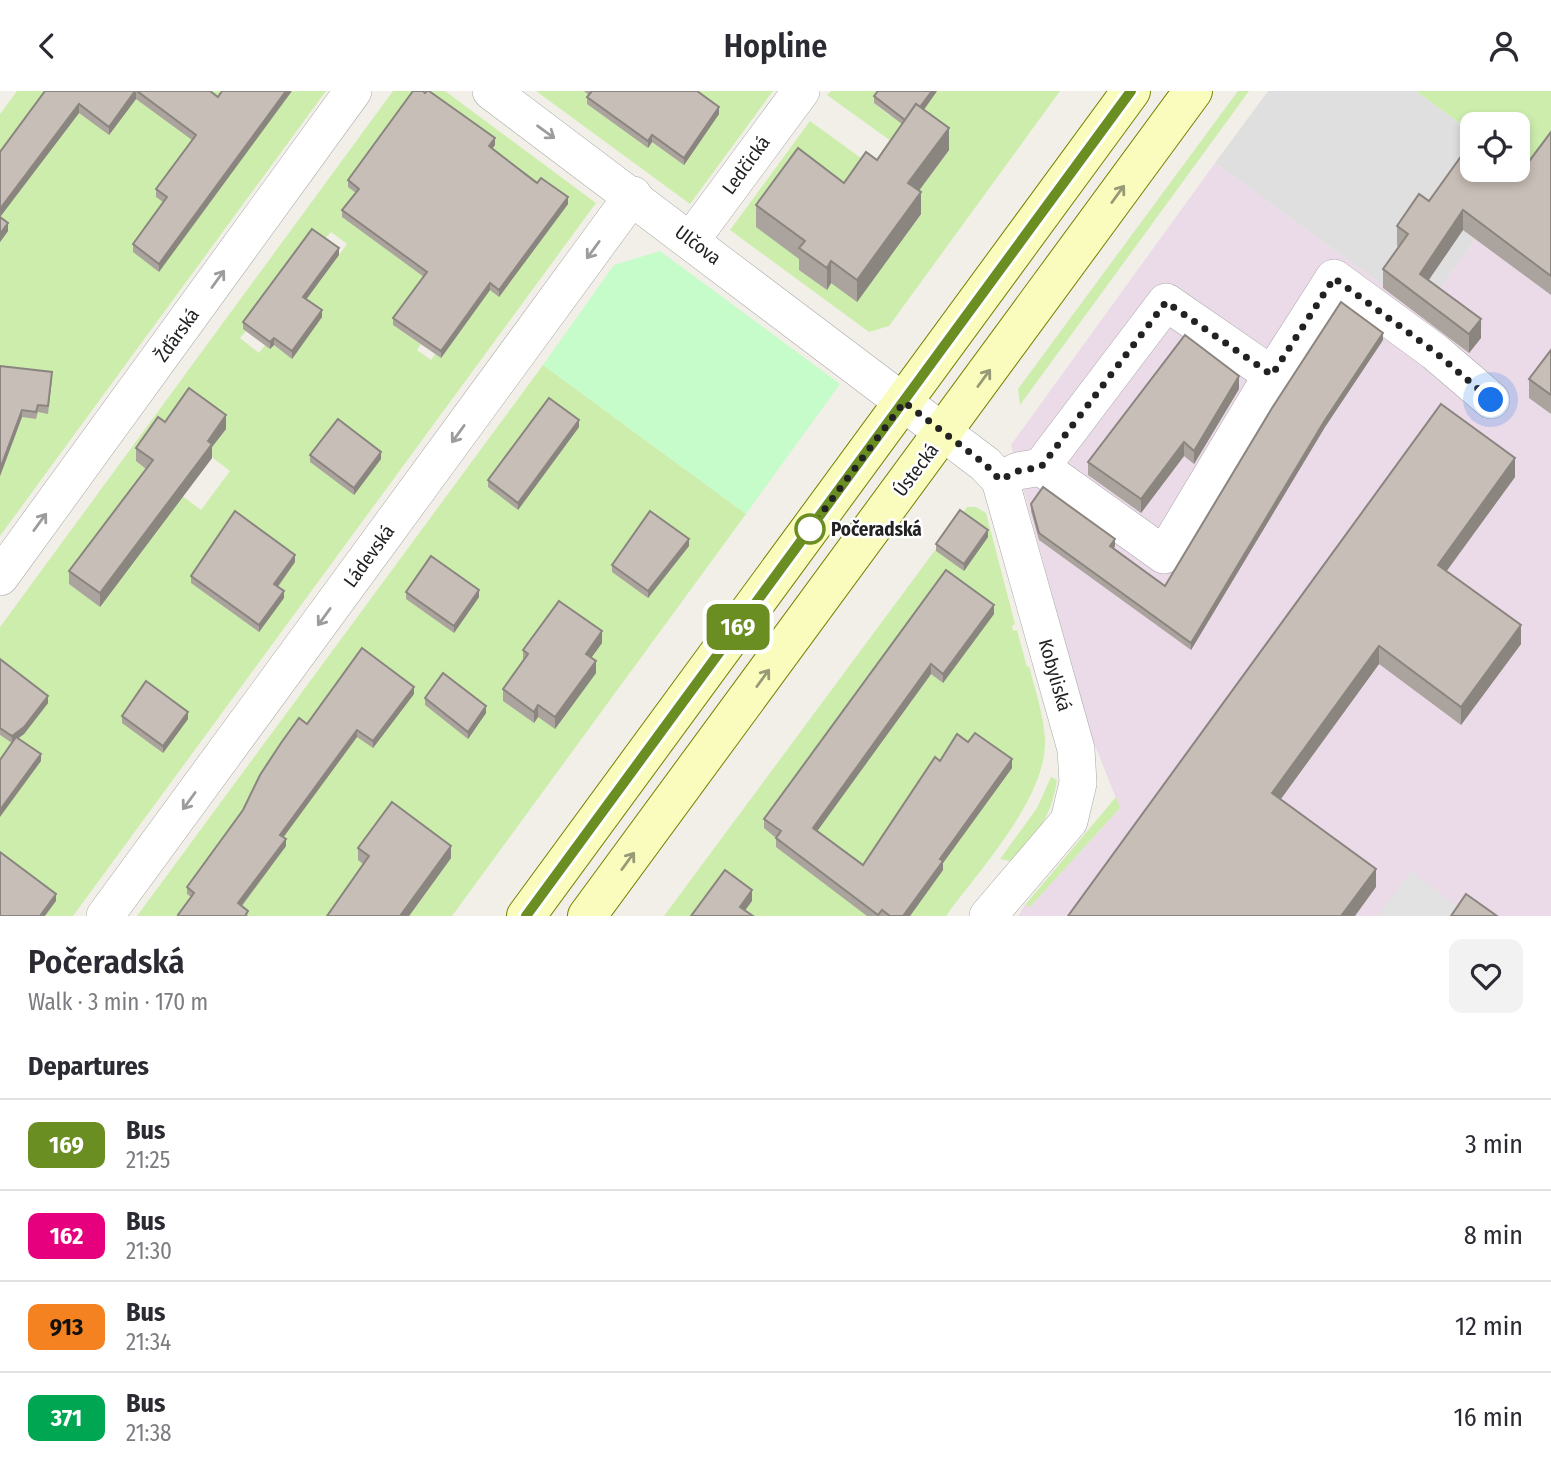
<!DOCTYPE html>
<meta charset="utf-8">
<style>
:root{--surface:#fff;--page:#f2f2f3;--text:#2b2b33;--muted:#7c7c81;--line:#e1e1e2}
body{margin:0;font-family:"Fira Sans Condensed",sans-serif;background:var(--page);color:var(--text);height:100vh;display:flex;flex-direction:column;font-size:26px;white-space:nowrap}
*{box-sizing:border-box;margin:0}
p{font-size:23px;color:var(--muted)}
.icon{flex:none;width:38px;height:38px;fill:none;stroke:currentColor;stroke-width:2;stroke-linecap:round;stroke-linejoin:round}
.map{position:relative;height:825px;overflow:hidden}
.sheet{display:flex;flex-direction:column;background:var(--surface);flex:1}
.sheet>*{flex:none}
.badge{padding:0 14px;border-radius:10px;font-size:24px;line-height:46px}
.buttons{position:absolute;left:1460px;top:21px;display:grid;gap:14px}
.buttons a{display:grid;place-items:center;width:70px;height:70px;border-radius:14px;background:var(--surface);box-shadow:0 4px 10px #0003;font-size:35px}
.you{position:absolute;width:35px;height:35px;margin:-18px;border:5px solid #fff;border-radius:50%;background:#1a73e8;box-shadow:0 0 0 10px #1a73e833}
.map>.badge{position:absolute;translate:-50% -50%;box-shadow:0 0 0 4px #fff}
h2{padding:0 28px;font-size:26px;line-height:63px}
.round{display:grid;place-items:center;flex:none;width:74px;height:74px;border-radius:14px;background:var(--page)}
.head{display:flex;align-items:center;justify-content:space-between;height:119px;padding:0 28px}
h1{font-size:33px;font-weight:600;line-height:52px}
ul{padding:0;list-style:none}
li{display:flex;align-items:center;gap:21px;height:91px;padding:0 28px;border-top:2px solid var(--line)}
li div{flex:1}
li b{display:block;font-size:26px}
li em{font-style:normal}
li .badge{min-width:77px;font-weight:700;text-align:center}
header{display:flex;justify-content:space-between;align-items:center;height:91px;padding:0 28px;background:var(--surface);font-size:32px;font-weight:600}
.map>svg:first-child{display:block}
.residential{fill:#e0dfdf}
.industrial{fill:#ebdae8}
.grass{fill:#cdedad;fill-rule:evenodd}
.park{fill:#c5fcca}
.parking{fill:#e2e2e2}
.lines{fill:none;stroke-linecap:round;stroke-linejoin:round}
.minor-casing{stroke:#a9a9a9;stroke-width:38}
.secondary-casing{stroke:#748100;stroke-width:40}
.minor{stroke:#fff;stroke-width:37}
.secondary{stroke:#f9fcbc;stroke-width:38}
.wall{fill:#aba39d}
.shaded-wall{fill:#8b8580}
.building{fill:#c7beb7;stroke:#8b8580;stroke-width:2}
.oneway{stroke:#9c9c9c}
.oneway2{stroke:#989a77}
.line-casing{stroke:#fff;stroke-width:16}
.line{stroke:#6b8e23;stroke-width:10}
.walk{stroke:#222;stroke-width:7;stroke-dasharray:0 12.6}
.stop-dot{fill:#fff;stroke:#6b8e23;stroke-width:3.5}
.labels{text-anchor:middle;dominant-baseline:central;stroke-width:5;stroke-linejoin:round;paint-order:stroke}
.street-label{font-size:19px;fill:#222;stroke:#fff}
.stop-label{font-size:19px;font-weight:bold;fill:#222;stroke:#fff;text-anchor:start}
</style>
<header><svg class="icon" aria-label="back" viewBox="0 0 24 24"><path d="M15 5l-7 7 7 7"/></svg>Hopline<svg class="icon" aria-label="person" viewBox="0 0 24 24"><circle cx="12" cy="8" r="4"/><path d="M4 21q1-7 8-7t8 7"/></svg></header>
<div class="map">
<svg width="1551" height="825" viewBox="0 0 1551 825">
<rect width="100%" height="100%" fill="#f2efe8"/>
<path class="residential" d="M1268 0H1416L1472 41V79L1524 78 1443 194 1411 215 1215 72Z"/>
<path class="industrial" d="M1551 39V825H1018L1025 814 1030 816 1120 717 1090 642 1011 354 1215 72 1411 215 1443 194Z"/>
<g class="grass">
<path d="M17 0H326L0 445V23Z"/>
<path d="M393 0H445L596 112 73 825H45L56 810 0 774V644L12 652 0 575V536ZM331 141 347 153 303 213 293 267 274 254 270 258 265 254 259 262 240 247ZM393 234 460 240 441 267 435 263 431 269 417 259 421 253ZM211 358 213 367 230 380 201 419 136 370ZM149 450 100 515 69 493Z"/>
<path d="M536 0H773L690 113Z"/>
<path d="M831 0H875L880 4 874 12 889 24 937 0H1060L889 235 869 241 730 139 810 30 876 78 895 53 827 4Z"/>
<path d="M1238 0H1249L1020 314 1018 298Z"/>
<path d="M1416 0H1551V40L1524 78 1517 74V33H1472V41Z"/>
<path d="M543 274 746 423 452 825H137Z"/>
<path d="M967 416H976L986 422 1015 533 1012 535 1013 540 1017 539 1027 576 1029 575C1035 599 1044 624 1045 649 1047 707 979 779 946 825H664Z"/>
<path d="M1051 686 1057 689C1052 723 1037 745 1015 771L1000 768 1037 717Z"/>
<path d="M1116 706 1120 717 1030 816 1025 814Z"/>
</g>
<path class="park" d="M660 160 840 293 746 423 543 274 614 174Z"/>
<path class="parking" d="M1411 780 1457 815 1450 825H1377Z"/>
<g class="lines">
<defs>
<g id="minor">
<path d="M491 0 985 373 1000 389 1076 658 1078 692 1069 730 988 825"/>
<path d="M691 149 801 0"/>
<path d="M1041 376 1164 464 1272 284"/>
<path d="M1000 389 1018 380 1041 376 1166 211 1272 284 1334 187 1435 261 1491 309"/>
<path d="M0 486 353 0"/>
<path d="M105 825 633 104"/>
</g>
<g id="secondary">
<path d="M526 825 1131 0"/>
<path d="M587 825 1193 0"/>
</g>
</defs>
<use href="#minor" class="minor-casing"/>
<use href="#secondary" class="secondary-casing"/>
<use href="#minor" class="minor"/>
<use href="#secondary" class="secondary"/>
</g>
<g class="wall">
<path d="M45 0H210L159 181 133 161V153L163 111 156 106V98L192 49 136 8 109 44 79 22 0 126 8 140 0 151V61Z"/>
<path d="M584 0H697L719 23 684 74 652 51 648 57 587 13V6L589 4Z"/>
<path d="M875 0H937L924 19 949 59 919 100 921 123 857 211 831 192 827 199 799 179V168L756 136V114L844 92 877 69 902 33 874 12V5L877 1Z"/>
<path d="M1551 41V204L1463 139 1428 189 1481 247 1469 262 1383 197V178L1399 156 1397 155V135L1429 110 1524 77Z"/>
<path d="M495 54 492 58 568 113 499 206 490 199 441 267 393 234V227L424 186 342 126V119L356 102 348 96V89Z"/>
<path d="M339 164 306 208 322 226 292 268 274 254 270 258 243 238V231Z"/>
<path d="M1383 249 1325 336 1191 559 1039 449 1031 420V413L1115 455 1114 457 1165 495Z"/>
<path d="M1551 259V323L1529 307V288Z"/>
<path d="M0 275 52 288 48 323 38 321 36 328 22 326 0 385Z"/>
<path d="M1239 298 1194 373 1184 365 1141 422 1088 384V371Z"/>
<path d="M165 331 226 338 212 356V367L100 516 69 493V480L146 378 136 370V357Z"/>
<path d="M579 336 518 419 488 396V389Z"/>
<path d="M310 364 381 368 354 404 310 371Z"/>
<path d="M1515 386 1446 480 1521 553 1461 634 1379 573 1281 708 1376 796 1068 825Z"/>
<path d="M988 446 964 480 936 460V453Z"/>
<path d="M689 455 648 507 612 481V474Z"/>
<path d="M295 471 278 496 284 507 259 541 191 492V485Z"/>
<path d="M946 479 994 523 943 592 931 583 817 740 863 774 940 670 968 651 1012 677 943 772V779L910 825H867L776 756V747L764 737V728Z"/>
<path d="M406 501 479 506 454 542 406 508Z"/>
<path d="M602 552 591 567 596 582 555 638 538 626 534 632 503 610V598L523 569V559Z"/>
<path d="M0 568 48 612 24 643 18 647 41 670 12 652 0 644Z"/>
<path d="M414 603 373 657 357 646 283 746 286 755 242 815 248 825H178L191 806 187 803V796L307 633Z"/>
<path d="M425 607 486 622 468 648 425 614Z"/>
<path d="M122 625 188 628 163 662 122 632Z"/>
<path d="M358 757 451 767 409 825H327L363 773 358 769Z"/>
</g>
<g class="shaded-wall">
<path d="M136 0V8L109 44V36Z"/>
<path d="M286 0H292L159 181V173Z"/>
<path d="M932 0H937L909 39V32Z"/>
<path d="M79 13V22L0 126V118Z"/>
<path d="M719 16V23L684 74V67Z"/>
<path d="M949 37V59L908 114V92Z"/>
<path d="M652 44V51L648 57V50Z"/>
<path d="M495 47V54L489 62V55Z"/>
<path d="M921 101V123L857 211V189Z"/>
<path d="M568 106V113L499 206V199Z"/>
<path d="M1463 119V139L1420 202V183Z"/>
<path d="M8 132V140L0 151V143Z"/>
<path d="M339 157V164L303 213V206Z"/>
<path d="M831 170V192L827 199V177Z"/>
<path d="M490 192V199L441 267V260Z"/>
<path d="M322 219V226L292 268V260Z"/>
<path d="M1481 228V247L1469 262V243Z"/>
<path d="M1383 242V249L1325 336 1191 559V552L1325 329Z"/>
<path d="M274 247V254L270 258V251Z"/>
<path d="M1239 285V298L1194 373V360Z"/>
<path d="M22 319V326L0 385V378Z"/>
<path d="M226 324V338L212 356V367L100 516V502Z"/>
<path d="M579 329V336L518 419V412Z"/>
<path d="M1184 351V365L1141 422V408Z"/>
<path d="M381 361V368L354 404V397Z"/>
<path d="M1515 367V386L1438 492V474Z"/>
<path d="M988 439V446L964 480V473Z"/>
<path d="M689 448V455L648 507V500Z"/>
<path d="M1115 448V455L1110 462V455Z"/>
<path d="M295 464V471L274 500V493Z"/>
<path d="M479 499V506L454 542V535Z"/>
<path d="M284 500V507L259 541V534Z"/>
<path d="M994 514V523L943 592V583Z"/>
<path d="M1521 534V553L1461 634V616Z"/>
<path d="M602 540V552L586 574V563Z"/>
<path d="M1379 555V573L1272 720V702Z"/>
<path d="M596 570V582L555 638V626Z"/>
<path d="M931 573V583L813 746V737Z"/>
<path d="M414 596V603L373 657V650Z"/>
<path d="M48 605V612L24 643 12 652V645Z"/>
<path d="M538 614V626L534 632V621Z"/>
<path d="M486 615V622L468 648V641Z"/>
<path d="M188 621V628L163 662V655Z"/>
<path d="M357 639V646L280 751V744Z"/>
<path d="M41 663V670L0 726V719Z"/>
<path d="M1012 668V677L943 772V779L910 825H903L940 768Z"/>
<path d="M286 748V755L238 819V812Z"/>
<path d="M451 755V767L409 825H400Z"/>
<path d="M1376 778V796L1355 825H1341Z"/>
<path d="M752 799V810L741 825 740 816Z"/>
<path d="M56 803V810L45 825H40Z"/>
</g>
<g class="building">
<path d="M45 0H135L109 36 79 13 0 118V61Z"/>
<path d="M137 0H210L218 6 222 0H286L159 173 133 153 167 106 156 98 196 44Z"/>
<path d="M413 0H423L425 2 427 0H429L495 47 489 55 537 92 541 87 568 106 499 199 490 192 441 260 393 227 427 181 342 119 359 98 348 89Z"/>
<path d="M592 0H697L719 16 684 67 652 44 648 50 587 6Z"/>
<path d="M878 0H932L920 16 916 13 905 29 874 5Z"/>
<path d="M916 13 949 37 908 92 921 101 857 189 831 170 827 177 799 157 805 150 756 114 798 57 844 92 866 61 877 69Z"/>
<path d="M1551 41V185L1463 119 1420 183 1481 228 1469 243 1383 178 1408 143 1397 135 1419 103 1429 110 1472 50V79H1517V72L1524 77Z"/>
<path d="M0 126 8 132 0 143Z"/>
<path d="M312 138 339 157 303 206 322 219 292 260 274 247 270 251 243 231Z"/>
<path d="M1341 211 1383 242 1325 329 1191 552 1039 442 1031 413 1043 396 1115 448 1110 455 1165 495 1272 317Z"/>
<path d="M1185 244 1239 285 1194 360 1184 351 1141 408 1088 371Z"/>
<path d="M1551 259V304L1529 288Z"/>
<path d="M0 275 52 281 48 315 38 314 36 321 22 319 0 378Z"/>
<path d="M189 297 226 324 208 350 212 353 100 502 69 480 153 369 136 357 158 326 165 331Z"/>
<path d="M549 307 579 329 518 412 488 389Z"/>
<path d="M1441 313 1515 367 1438 474 1521 534 1461 616 1379 555 1272 702 1376 778 1341 825H1068Z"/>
<path d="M338 328 381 361 354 397 310 364Z"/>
<path d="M960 419 988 439 964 473 936 453Z"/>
<path d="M235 420 295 464 274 493 284 500 259 534 191 485Z"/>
<path d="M650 420 689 448 648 500 612 474Z"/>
<path d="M431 465 479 499 454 535 406 501Z"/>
<path d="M946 479 994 514 943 583 931 573 813 737 863 774 935 666 940 670 957 643 968 651 975 642 1012 668 940 768 943 770 903 825H890L882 819 878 824 776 747 781 740 764 728Z"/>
<path d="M559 510 602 540 586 563 596 570 555 626 538 614 534 621 503 598 528 563 523 559Z"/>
<path d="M362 557 414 596 373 650 357 639 280 744 286 748 238 812 248 820 245 825H180L178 824 194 802 187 796 243 719 260 684 281 652 299 627 307 633Z"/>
<path d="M0 568 48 605 24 636 12 645 0 637Z"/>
<path d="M443 582 486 615 468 641 425 607Z"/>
<path d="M146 590 188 621 163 655 122 625Z"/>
<path d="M16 646 41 663 0 719V669Z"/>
<path d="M392 711 451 755 400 825H327L369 765 358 757Z"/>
<path d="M0 761 56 803 40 825H0Z"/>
<path d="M725 779 752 799 740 816 753 825H691Z"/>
<path d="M1466 803 1497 825H1451Z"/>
</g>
<defs><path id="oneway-shaft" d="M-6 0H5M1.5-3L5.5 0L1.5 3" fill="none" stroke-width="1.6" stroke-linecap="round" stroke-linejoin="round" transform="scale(1.75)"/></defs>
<g class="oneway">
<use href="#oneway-shaft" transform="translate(546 41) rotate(36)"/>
<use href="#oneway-shaft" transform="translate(593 159) rotate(126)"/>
<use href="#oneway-shaft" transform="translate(218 188) rotate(-54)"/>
<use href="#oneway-shaft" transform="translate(458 343) rotate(126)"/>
<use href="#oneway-shaft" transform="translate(40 431) rotate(-54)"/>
<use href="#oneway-shaft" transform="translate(324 526) rotate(126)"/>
<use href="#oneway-shaft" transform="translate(189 710) rotate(126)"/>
</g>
<g class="oneway2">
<use href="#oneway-shaft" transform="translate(1118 103) rotate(-54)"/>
<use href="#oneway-shaft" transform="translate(984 287) rotate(-54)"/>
<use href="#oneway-shaft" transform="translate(763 587) rotate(-54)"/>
<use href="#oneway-shaft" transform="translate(628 770) rotate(-54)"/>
</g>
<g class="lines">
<defs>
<path id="line" d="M526 825 1131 0"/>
</defs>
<use href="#line" class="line-casing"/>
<use href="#line" class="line"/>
<path class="walk" d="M810 438 904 311 985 373 1000 389 1018 380 1041 376 1166 211 1272 284 1334 187 1435 261 1491 309"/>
</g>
<circle class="stop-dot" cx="810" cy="438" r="14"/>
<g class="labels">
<g class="street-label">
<text transform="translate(746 74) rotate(-54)">Ledčická</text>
<text transform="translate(698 154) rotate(37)">Ulčova</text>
<text transform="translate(177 244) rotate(-54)">Žďárská</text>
<text transform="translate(916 379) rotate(-53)">Ústecká</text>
<text transform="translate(369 465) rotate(-54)">Ládevská</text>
<text transform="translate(1055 584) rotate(74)">Kobyliská</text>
</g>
<g class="stop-label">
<text x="831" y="438">Počeradská</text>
</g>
</g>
</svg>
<div class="buttons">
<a><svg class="icon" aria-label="locate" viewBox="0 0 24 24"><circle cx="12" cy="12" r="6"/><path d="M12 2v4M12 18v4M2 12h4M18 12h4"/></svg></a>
</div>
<div class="you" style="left:1491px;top:309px"></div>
<b class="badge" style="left:738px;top:536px;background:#6b8e23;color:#fff">169</b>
</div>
<section class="sheet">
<div class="head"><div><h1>Počeradská</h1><p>Walk · 3 min · 170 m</p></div><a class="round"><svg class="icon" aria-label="heart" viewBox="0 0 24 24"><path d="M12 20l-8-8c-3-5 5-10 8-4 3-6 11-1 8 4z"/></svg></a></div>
<h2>Departures</h2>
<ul>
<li><span class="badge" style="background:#6b8e23;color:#fff">169</span><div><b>Bus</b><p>21:25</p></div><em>3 min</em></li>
<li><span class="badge" style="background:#e6007e;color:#fff">162</span><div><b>Bus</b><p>21:30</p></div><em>8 min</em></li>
<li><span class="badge" style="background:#f58220;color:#111">913</span><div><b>Bus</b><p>21:34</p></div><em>12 min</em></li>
<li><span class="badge" style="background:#00a651;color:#fff">371</span><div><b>Bus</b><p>21:38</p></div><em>16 min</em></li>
</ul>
</section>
